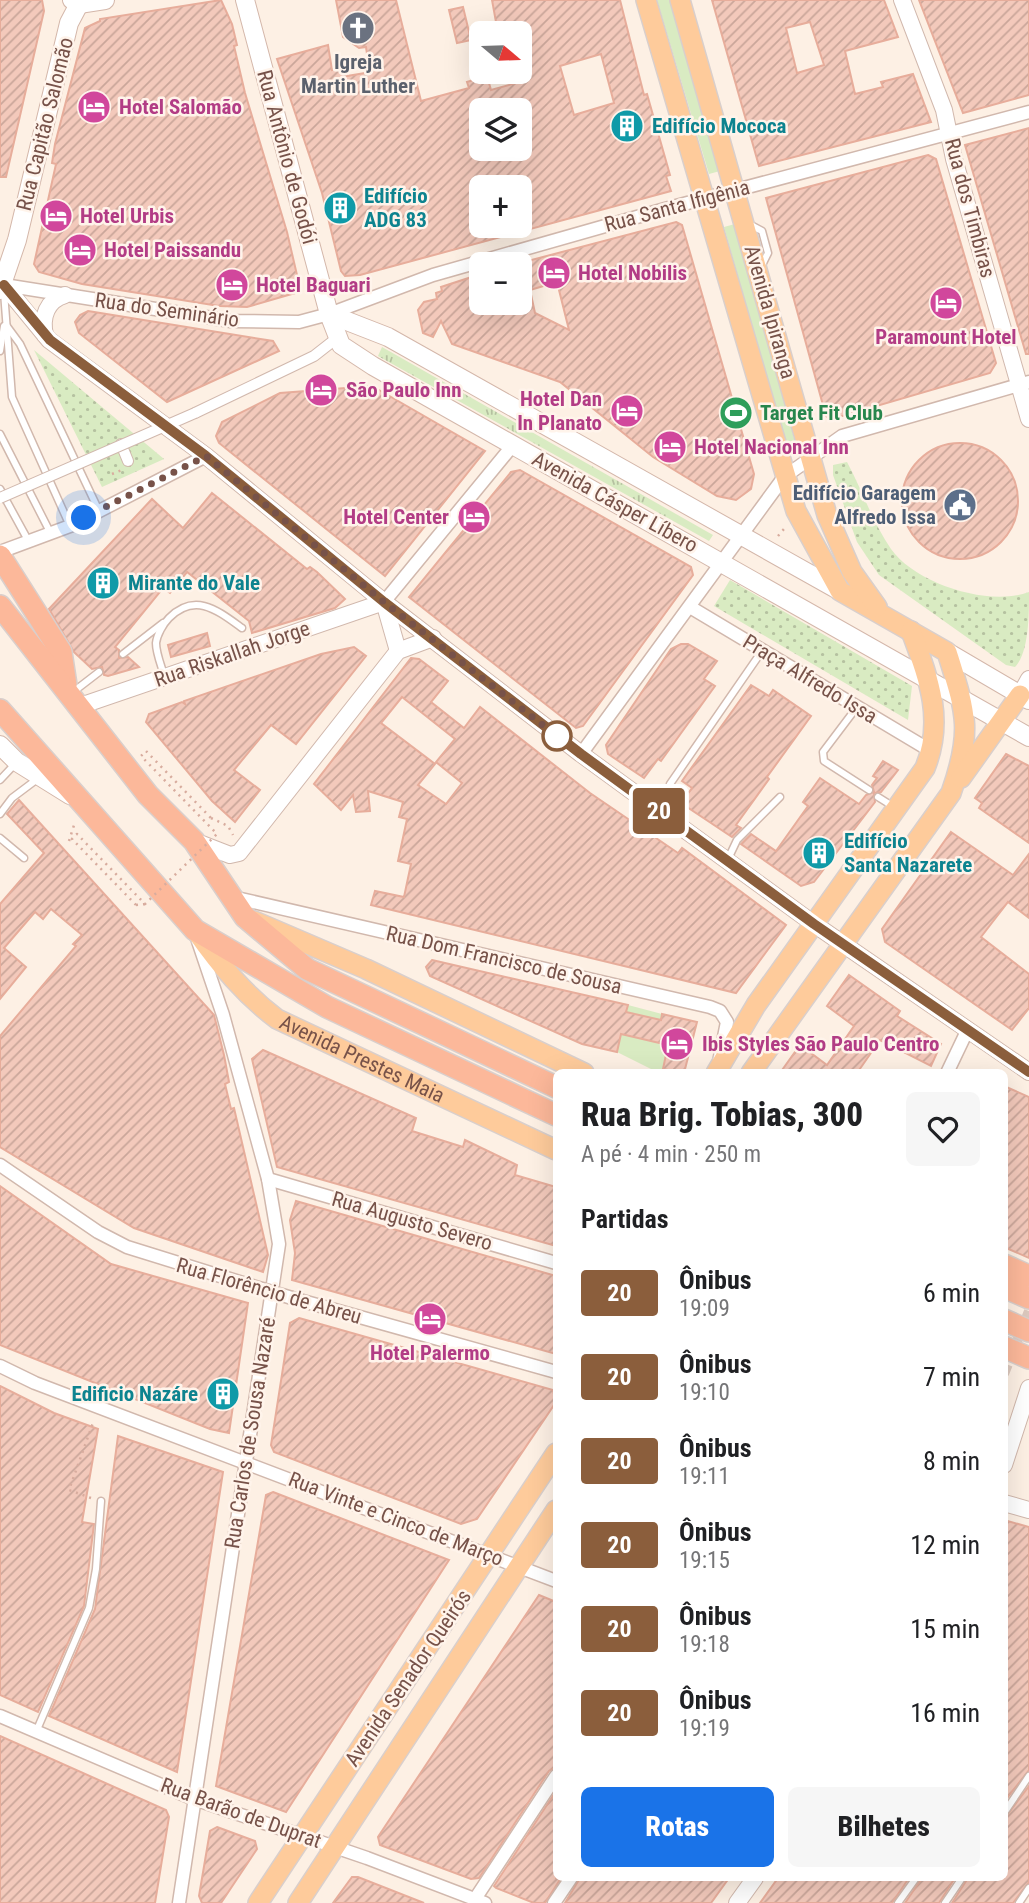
<!DOCTYPE html>
<html lang="pt">
<meta charset="utf-8">
<style>
:root{--surface:#fff;--page:#f6f6f6;--text:#202124;--muted:#757577;--accent:#1a73e8}
body{margin:0;font-family:"Roboto Condensed",sans-serif;background:var(--page);color:var(--text);height:100vh;display:flex;flex-direction:column;font-size:26px;white-space:nowrap}
*{box-sizing:border-box;margin:0}
p{font-size:23px;color:var(--muted)}
.icon{flex:none;width:38px;height:38px;fill:none;stroke:currentColor;stroke-width:2;stroke-linecap:round;stroke-linejoin:round}
.map{position:relative;flex:1;overflow:hidden}
.drawer{position:absolute;left:553px;top:1069px;width:455px;height:812px;display:flex;flex-direction:column;background:var(--surface);border-radius:10px;box-shadow:0 7px 28px #0002}
.drawer>*{flex:none}
.badge{padding:0 14px;border-radius:5px;font-size:24px;line-height:46px}
.needle{width:46px;rotate:109deg}
.tools{position:absolute;left:469px;top:21px;display:grid;gap:14px}
.tools a{display:grid;place-items:center;width:63px;height:63px;border-radius:10px;background:var(--surface);box-shadow:0 7px 28px #0002;font-size:35px}
.you{position:absolute;width:35px;height:35px;margin:-18px;border:5px solid #fff;border-radius:50%;background:#1a73e8;box-shadow:0 0 0 10px #1a73e833}
.map>.badge{position:absolute;translate:-50% -50%;box-shadow:0 0 0 4px #fff}
h2{padding:0 28px;font-size:26px;line-height:63px}
.round{display:grid;place-items:center;flex:none;width:74px;height:74px;border-radius:10px;background:var(--page)}
.headline{display:flex;align-items:center;justify-content:space-between;height:119px;padding:0 28px}
h1{font-size:33px;font-weight:800;line-height:52px}
.button{display:flex;gap:14px;margin-top:auto;padding:14px 28px}
.button a{flex:1;height:80px;border-radius:10px;background:var(--accent);color:#fff;font-size:28px;font-weight:800;line-height:80px;text-align:center}
.button a+a{background:var(--page);color:var(--text)}
ul{padding:0;list-style:none}
li{display:flex;align-items:center;gap:21px;height:84px;padding:0 28px}
li div{flex:1}
li b{display:block;font-size:26px}
li em{font-style:normal}
li .badge{min-width:77px;font-weight:700;text-align:center}
.map>svg:first-child{display:block}
.grass{fill:url(#grass-tufts)}
.park{fill:url(#park-dots)}
.garden{fill:#d9ebc2}
.building{fill:url(#building-hatch);stroke:#e7ad9b;stroke-width:2;fill-rule:evenodd}
.lines{fill:none;stroke-linecap:round;stroke-linejoin:round}
.pedestrian-tunnel{stroke:#dcc8bd;stroke-width:10;stroke-dasharray:10 5;stroke-linecap:butt}
.service-casing{stroke:#d1b8ad;stroke-width:9}
.pedestrian-casing{stroke:#d1b8ad;stroke-width:12}
.minor-casing{stroke:#d1b8ad;stroke-width:15}
.tertiary-casing{stroke:#d1b8ad;stroke-width:18}
.secondary-casing{stroke:#d4b7aa;stroke-width:20}
.primary-casing{stroke:#d9cfcc;stroke-width:22}
.trunk-casing{stroke:#d9cfcc;stroke-width:24}
.path{stroke:#d8ac9e;stroke-width:2.5;stroke-dasharray:2 5;stroke-linecap:butt}
.service{stroke:#fff;stroke-width:6}
.pedestrian{stroke:#fff;stroke-width:10}
.minor{stroke:#fff;stroke-width:12}
.tertiary{stroke:#fff;stroke-width:16}
.secondary{stroke:#fff;stroke-width:18}
.primary{stroke:#fecb9b;stroke-width:19}
.trunk{stroke:#fcb89a;stroke-width:21}
.pedestrian-bridge-casing{stroke:#d1b8ad;stroke-width:12;stroke-linecap:butt}
.minor-bridge-casing{stroke:#d1b8ad;stroke-width:15;stroke-linecap:butt}
.path-bridge{stroke:#d8ac9e;stroke-width:2.5;stroke-dasharray:2 5;stroke-linecap:butt}
.pedestrian-bridge{stroke:#fff;stroke-width:10}
.minor-bridge{stroke:#fff;stroke-width:12}
.line-casing{stroke:#fff;stroke-width:16}
.line{stroke:#8b5e3c;stroke-width:10}
.walk{stroke:#775249;stroke-width:7;stroke-dasharray:0 12.6}
.stop-dot{fill:#fff;stroke:#8b5e3c;stroke-width:3.5}
.labels{text-anchor:middle;dominant-baseline:central;stroke-width:5;stroke-linejoin:round;paint-order:stroke}
.worship-label{font-size:21px;font-weight:bold;fill:#5b616d;stroke:#fff4eb}
.hotel-label{font-size:21px;font-weight:bold;fill:#b23c85;stroke:#fff4eb;text-anchor:start}
.street-label{font-size:21px;fill:#775249;stroke:#fff4eb}
.culture-label{font-size:21px;font-weight:bold;fill:#0d838f;stroke:#fff4eb;text-anchor:start}
.leisure-label{font-size:21px;font-weight:bold;fill:#27864d;stroke:#fff4eb;text-anchor:start}
.service-label{font-size:21px;font-weight:bold;fill:#4e5e75;stroke:#fff4eb;text-anchor:end}
</style>
<div class="map">
<svg width="1029" height="1903" viewBox="0 0 1029 1903">
<defs>
<pattern id="grass-tufts" width="24" height="20" patternUnits="userSpaceOnUse" patternTransform="scale(1.75)"><rect width="24" height="20" fill="#d9ebc2"/><path d="M3 7l-1-3M5 7V3M7 7l1-3M15 17l-1-3M17 17v-4M19 17l1-3" fill="none" stroke="#b5c1a0"/></pattern>
<pattern id="park-dots" width="8" height="8" patternUnits="userSpaceOnUse" patternTransform="scale(1.75)"><rect width="8" height="8" fill="#d9ebc2"/><path d="M2 2h.1M6 6h.1" fill="none" stroke="#b5c1a0" stroke-width="1.8" stroke-linecap="round"/></pattern>
<pattern id="building-hatch" width="6" height="6" patternUnits="userSpaceOnUse" patternTransform="scale(1.75)"><rect width="6" height="6" fill="#f3c9bb"/><path d="M-1 1l2-2M0 6l6-6M5 7l2-2" fill="none" stroke="#caa69a"/></pattern>
</defs>
<rect width="100%" height="100%" fill="#fdf0e4"/>
<path class="grass" d="M382 347 713 535 709 541 378 356Z"/>
<g class="park">
<path d="M34 350 164 459 102 487Z"/>
<path d="M847 462C862 490 873 523 891 549 916 584 989 607 1029 592 1029 615 1029 653 1015 667L1006 665 879 575 857 542 833 475V465Z"/>
<path d="M730 580 912 686 908 720 714 606Z"/>
</g>
<g class="garden">
<path d="M657 0H671L720 171 709 174Z"/>
<path d="M735 224 797 449 788 452 724 227Z"/>
<path d="M628 1005 662 1014 661 1020 639 1015 634 1037 668 1045 663 1068 680 1073H659L617 1052Z"/>
</g>
<g class="building">
<path d="M0 0H42L44 11 6 177H0Z"/>
<path d="M221 0 232 24 237 45 234 46 245 93 287 232 300 288 295 293 247 307 219 306 82 284 39 272 34 264 56 164 52 163 55 144 85 28 100 21V19Z"/>
<path d="M336 0H396L421 101 469 88 467 82 487 76 491 90 520 82V33H498L492 0H620L644 95 647 94 670 175 666 176 671 191 360 275 345 276 341 271 322 193 277 59 328 45 332 70 346 67 347 76 371 72 369 62 377 60 367 54 366 47 359 48 343 37ZM601 54 614 103 574 115 560 66ZM481 110H520V149H481ZM481 187H520V226H481Z"/>
<path d="M712 0H884L898 37 845 51 855 94 883 87 881 82 913 74 931 122 759 166ZM810 22 824 65 797 73 786 28Z"/>
<path d="M919 0H1029V95L963 113Z"/>
<path d="M463 7 471 40 457 43 449 10Z"/>
<path d="M1029 128V354H1026L965 145Z"/>
<path d="M928 155 936 159 996 363 990 373 832 419 826 416 766 198Z"/>
<path d="M676 222 682 225 754 474 751 489 736 500 717 496 653 457 560 382 452 344 441 321 433 337 423 333 418 310 424 302 437 299 436 293 442 291 441 287 481 274V303H520V263ZM557 282 569 330 535 313 530 290Z"/>
<path d="M88 311 273 341 279 351 167 402 79 333 75 322 80 315Z"/>
<path d="M372 386 485 451 385 576 219 443 216 436 222 422 280 393Z"/>
<circle cx="960" cy="501" r="58"/>
<path d="M520 470 691 567 693 575 583 726 576 728 409 597 511 472Z"/>
<path d="M212 493 307 569 310 567 317 572 345 599 335 608 252 633 249 621 187 572 170 593 163 588 115 647 119 650V658L128 657 139 667 108 676 104 675 102 667 92 669 74 652 49 609 152 499 183 528Z"/>
<path d="M207 633 210 646 171 657 168 645Z"/>
<path d="M681 644H688L717 661 704 679 715 686 661 761 658 759 644 778 608 754 606 745 671 649Z"/>
<path d="M354 647 366 656 296 744 271 725 234 770 260 790 235 822 212 801 146 722 149 714 182 702 185 704 184 701 321 654Z"/>
<path d="M411 658 419 659 448 681 431 702 464 728 480 707 590 793 678 853 682 848 786 925 736 993 371 905 375 891 404 897 411 864 398 861 407 819 399 817 403 802 368 791 370 811 356 812 353 795 341 810 314 784ZM402 697 455 739 436 762 462 783 446 804 418 785 435 764 381 723Z"/>
<path d="M751 685 769 696 773 690 811 716 767 777 769 779 736 825 741 828 732 837 681 803 692 788 682 781Z"/>
<path d="M1006 754 1029 766V843L979 808 982 803 975 798Z"/>
<path d="M883 761 898 770 881 792 874 793 875 802 814 882 801 886 741 844 751 834 776 851 808 806 803 802 820 778 859 804 866 795 874 792 872 785 877 778 873 776Z"/>
<path d="M19 800 214 1015 224 1055 229 1082 225 1084 231 1109 234 1108 268 1255 263 1272 134 1228 0 1147V1036L76 946 73 944 82 935 51 909 43 919 35 912 4 948 26 967 0 999V904L44 853 7 814Z"/>
<path d="M951 832 1013 875 1029 854V918L1008 902 981 937 1029 974V1008L1012 1030 885 942 882 929Z"/>
<path d="M432 960 628 1005 626 1012 661 1020 662 1014 697 1022 684 1073 663 1069 668 1045 621 1034 617 1052 582 1044 430 976 426 967Z"/>
<path d="M849 975 900 1011 897 1016 941 1044 931 1066 880 1040 857 1073H780L800 1045 827 1065 854 1026 827 1006Z"/>
<path d="M263 1050 416 1118 412 1131 463 1147 465 1140 517 1165 515 1175 556 1187V1246L277 1167 252 1059Z"/>
<path d="M1004 1086 1029 1097V1258L1004 1247Z"/>
<path d="M0 1186 111 1264 248 1303 229 1433 210 1429 0 1345Z"/>
<path d="M296 1201 556 1276V1354L292 1280 295 1253 290 1220Z"/>
<path d="M299 1318 553 1390 556 1402 477 1519 461 1524 274 1452 271 1445 290 1323Z"/>
<path d="M0 1386 54 1413 98 1429 82 1522 94 1524 84 1606 38 1712 0 1695Z"/>
<path d="M118 1436 223 1472 177 1772 49 1716 95 1609Z"/>
<path d="M273 1492 449 1560 286 1812 216 1786 266 1495Z"/>
<path d="M1004 1520 1029 1527V1770L1004 1802Z"/>
<path d="M539 1595 556 1602V1767L549 1771 479 1878 471 1879 380 1845 378 1837Z"/>
<path d="M0 1736 166 1810 169 1817 155 1903H0Z"/>
<path d="M1029 1786V1882L1013 1903H952L968 1878H1004V1819Z"/>
<path d="M556 1791V1878H561L545 1903H534L496 1888 494 1886Z"/>
<path d="M217 1827 255 1841 257 1849 221 1903H202L199 1896 210 1831Z"/>
<path d="M352 1877H358L424 1903H333Z"/>
<path d="M580 1878H729L711 1903H565Z"/>
<path d="M778 1878H909L892 1903H760Z"/>
<path d="M922 1878H955L939 1903H905Z"/>
</g>
<g class="lines">
<path class="pedestrian-tunnel" d="M1004 1374 1029 1311"/>
<defs>
<g id="service">
<path d="M747 223 762 231 768 253 761 267"/>
<path d="M4 292 12 397 70 526"/>
<path d="M6 325 20 344 99 511"/>
<path d="M0 351 4 326"/>
<path d="M0 434 50 532"/>
<path d="M0 489 29 542"/>
<path d="M123 654 163 623"/>
<path d="M164 675C161 665 156 653 156 643 157 635 163 624 169 618 195 592 217 610 242 628"/>
<path d="M73 692 99 672"/>
<path d="M857 707 823 752 824 761 869 790"/>
<path d="M0 780 15 764"/>
<path d="M670 784 762 651"/>
<path d="M878 797 894 807"/>
<path d="M0 814 12 798 40 777"/>
<path d="M0 838 24 858"/>
<path d="M728 859 737 840 780 797"/>
<path d="M36 1732 89 1608 96 1569 101 1501"/>
<path d="M1004 1813 1029 1776"/>
<path d="M898 1903 916 1878"/>
<path d="M945 1903 962 1878"/>
<path d="M1019 1903 1029 1888"/>
</g>
<g id="pedestrian">
<path d="M195 413 314 356 337 338"/>
<path d="M121 444 128 461"/>
</g>
<g id="minor">
<path d="M4 285 231 321 299 322 329 314 433 275 665 209 1029 112"/>
<path d="M0 552 70 526 206 456"/>
<path d="M384 602 513 445"/>
<path d="M690 607 931 751"/>
<path d="M581 754 784 477 842 436 1029 382"/>
<path d="M232 897 710 1007 720 1011 727 1022 719 1062"/>
<path d="M947 1073 968 1029"/>
<path d="M0 1165 98 1232 127 1247 262 1289"/>
<path d="M268 1179 556 1263"/>
<path d="M292 1298 556 1372"/>
<path d="M0 1366 35 1383 556 1581"/>
<path d="M0 1716 194 1799 367 1858 485 1903"/>
<path d="M475 1899 556 1776"/>
<path d="M179 1903 279 1244 268 1179 223 1015 198 941"/>
<path d="M554 1903 571 1878"/>
</g>
<g id="tertiary">
<path d="M902 0 944 110 954 159 1029 419"/>
<path d="M4 285 49 340 206 456 384 602 581 754 814 924 1029 1072"/>
<path d="M45 335C41 317 47 300 65 295"/>
<path d="M384 602 398 651"/>
<path d="M1020 695 1029 679"/>
<path d="M80 706 384 602"/>
<path d="M194 841 230 855 239 853 398 651 433 638"/>
<path d="M1004 1465 1029 1388"/>
<path d="M1004 1503 1029 1510"/>
<path d="M737 1903 755 1878"/>
</g>
<g id="secondary">
<path d="M72 0 79 4 105 0"/>
<path d="M245 0 329 314 341 345 373 366 1029 737"/>
<path d="M0 290 17 240 69 23 79 4"/>
<path d="M329 314 388 337 840 591"/>
<path d="M947 652 1029 700"/>
<path d="M0 745 17 762 70 795"/>
</g>
<g id="primary">
<path d="M646 0 796 511 840 591 947 652C966 713 973 730 951 793L751 1073"/>
<path d="M680 0 827 515 852 572 877 607"/>
<path d="M961 778 1020 695"/>
<path d="M254 921 366 969 584 1073"/>
<path id="s1" d="M196 931C220 965 244 994 277 1019L556 1150"/>
<path d="M716 1073 756 1005 925 768C945 719 928 677 911 631"/>
<path d="M258 1903 556 1453"/>
<path d="M298 1903 556 1510"/>
</g>
<g id="trunk">
<path d="M0 556 61 652 66 685"/>
<path d="M0 606 148 795 194 841 245 917 307 969 556 1087"/>
<path d="M0 710 195 930 327 1007 556 1115"/>
<path d="M1004 1265 1029 1276"/>
<path d="M1004 1287 1029 1298"/>
<path d="M1004 1320 1029 1331"/>
<path d="M1004 1347 1029 1358"/>
</g>
</defs>
<use href="#service" class="service-casing"/>
<use href="#pedestrian" class="pedestrian-casing"/>
<use href="#minor" class="minor-casing"/>
<use href="#tertiary" class="tertiary-casing"/>
<use href="#secondary" class="secondary-casing"/>
<use href="#primary" class="primary-casing"/>
<use href="#trunk" class="trunk-casing"/>
<g class="path">
<path d="M112 474 122 470"/>
<path d="M778 536 784 529"/>
<path d="M211 818 228 826 233 835"/>
<path d="M69 841 75 822"/>
<path d="M136 905 147 904"/>
<path d="M91 1498 69 1490 94 1420"/>
</g>
<use href="#service" class="service"/>
<use href="#pedestrian" class="pedestrian"/>
<use href="#minor" class="minor"/>
<use href="#tertiary" class="tertiary"/>
<use href="#secondary" class="secondary"/>
<use href="#primary" class="primary"/>
<use href="#trunk" class="trunk"/>
<defs>
<path id="pedestrian-bridge" d="M0 498 195 413"/>
<path id="minor-bridge" d="M262 1289 292 1298"/>
</defs>
<use href="#pedestrian-bridge" class="pedestrian-bridge-casing"/>
<use href="#minor-bridge" class="minor-bridge-casing"/>
<path class="path-bridge" d="M136 905 72 839 77 834 145 904 217 834 141 756 146 751 211 818"/>
<use href="#pedestrian-bridge" class="pedestrian-bridge"/>
<use href="#minor-bridge" class="minor-bridge"/>
</g>
<g class="lines">
<defs>
<path id="line" d="M4 285 50 340 206 456 384 602 581 754 814 924 1029 1072"/>
</defs>
<use href="#line" class="line-casing"/>
<use href="#line" class="line"/>
<path class="walk" d="M84 518 206 456 384 602 557 736"/>
</g>
<defs>
<symbol id="church-disc" viewBox="-11 -11 22 22"><circle r="9.5" fill="#6b7280" stroke="#fff4eb"/><path d="M-1.2-6h2.4v3.5h3.3v2.4h-3.3V6h-2.4V-.1h-3.3v-2.4h3.3Z" fill="#fff"/></symbol>
<symbol id="hotel-disc" viewBox="-11 -11 22 22"><circle r="9.5" fill="#d1479c" stroke="#fff4eb"/><path d="M-6-4.5h1.5V1H6V5H4.5V3h-9V5H-6ZM-4 0a1.8 1.8 0 1 1 3.6 0ZM.5 0V-2.5h3Q6-2.5 6 0Z" fill="#fff"/></symbol>
<symbol id="building-disc" viewBox="-11 -11 22 22"><circle r="9.5" fill="#0f9aa8" stroke="#fff4eb"/><path d="M-4-6H4V6H1V3H-1V6H-4ZM-2.5-4.3h1.7v1.8h-1.7ZM.8-4.3h1.7v1.8H.8ZM-2.5-1h1.7V.8h-1.7ZM.8-1h1.7V.8H.8Z" fill="#fff"/></symbol>
<symbol id="stadium-disc" viewBox="-11 -11 22 22"><circle r="9.5" fill="#2e9e5b" stroke="#fff4eb"/><path d="M0-5a6.5 5 0 1 0 0 10a6.5 5 0 1 0 0-10ZM-3.5-1.8h7v3.6h-7Z" fill="#fff"/></symbol>
<symbol id="civic-disc" viewBox="-11 -11 22 22"><circle r="9.5" fill="#5c6f8a" stroke="#fff4eb"/><path d="M-.6-6.5H3V-4.5H.6V-3L4-1V1h2V6H-6V1h2V-1L-.6-3ZM-1.2 2.5V6h2.4V2.5Z" fill="#fff"/></symbol>
</defs>
<g fill-rule="evenodd">
<use href="#church-disc" x="339" y="9" width="38" height="38"/>
<use href="#hotel-disc" x="75" y="88" width="38" height="38"/>
<use href="#building-disc" x="608" y="107" width="38" height="38"/>
<use href="#building-disc" x="321" y="189" width="38" height="38"/>
<use href="#hotel-disc" x="37" y="197" width="38" height="38"/>
<use href="#hotel-disc" x="61" y="231" width="38" height="38"/>
<use href="#hotel-disc" x="535" y="254" width="38" height="38"/>
<use href="#hotel-disc" x="213" y="266" width="38" height="38"/>
<use href="#hotel-disc" x="927" y="284" width="38" height="38"/>
<use href="#hotel-disc" x="302" y="371" width="38" height="38"/>
<use href="#hotel-disc" x="608" y="392" width="38" height="38"/>
<use href="#stadium-disc" x="717" y="394" width="38" height="38"/>
<use href="#hotel-disc" x="651" y="428" width="38" height="38"/>
<use href="#civic-disc" x="941" y="486" width="38" height="38"/>
<use href="#hotel-disc" x="455" y="498" width="38" height="38"/>
<use href="#building-disc" x="84" y="564" width="38" height="38"/>
<use href="#building-disc" x="800" y="834" width="38" height="38"/>
<use href="#hotel-disc" x="658" y="1025" width="38" height="38"/>
<use href="#hotel-disc" x="411" y="1300" width="38" height="38"/>
<use href="#building-disc" x="204" y="1375" width="38" height="38"/>
</g>
<circle class="stop-dot" cx="557" cy="736" r="14"/>
<g class="labels">
<g class="worship-label">
<text x="358" y="62">Igreja<tspan x="358" dy="24">Martin Luther</tspan></text>
</g>
<g class="hotel-label">
<text x="119" y="107">Hotel Salomão</text>
<text x="80" y="216">Hotel Urbis</text>
<text x="104" y="250">Hotel Paissandu</text>
<text x="578" y="273">Hotel Nobilis</text>
<text x="256" y="285">Hotel Baguari</text>
<text x="946" y="337" text-anchor="middle">Paramount Hotel</text>
<text x="346" y="390">São Paulo Inn</text>
<text x="602" y="399" text-anchor="end">Hotel Dan<tspan x="602" dy="24">In Planato</tspan></text>
<text x="694" y="447">Hotel Nacional Inn</text>
<text x="449" y="517" text-anchor="end">Hotel Center</text>
<text x="702" y="1044">Ibis Styles São Paulo Centro</text>
<text x="430" y="1353" text-anchor="middle">Hotel Palermo</text>
</g>
<g class="street-label">
<text transform="translate(45 124) rotate(-76)">Rua Capitão Salomão</text>
<text transform="translate(287 157) rotate(75)">Rua Antônio de Godói</text>
<text transform="translate(677 206) rotate(-15)">Rua Santa Ifigênia</text>
<text transform="translate(970 208) rotate(75)">Rua dos Timbiras</text>
<text transform="translate(167 310) rotate(8)">Rua do Seminário</text>
<text transform="translate(770 312) rotate(74)">Avenida Ipiranga</text>
<text transform="translate(615 502) rotate(29)">Avenida Cásper Líbero</text>
<text transform="translate(232 654) rotate(-19)">Rua Riskallah Jorge</text>
<text transform="translate(810 679) rotate(31)">Praça Alfredo Issa</text>
<text transform="translate(504 960) rotate(13)">Rua Dom Francisco de Sousa</text>
<text stroke="none"><textPath href="#s1" startOffset="214">Avenida Prestes Maia</textPath></text>
<text transform="translate(412 1221) rotate(16)">Rua Augusto Severo</text>
<text transform="translate(269 1291) rotate(16)">Rua Florêncio de Abreu</text>
<text transform="translate(250 1433) rotate(-81)">Rua Carlos de Sousa Nazaré</text>
<text transform="translate(396 1519) rotate(21)">Rua Vinte e Cinco de Março</text>
<text transform="translate(408 1678) rotate(-56)">Avenida Senador Queirós</text>
<text transform="translate(241 1813) rotate(20)">Rua Barão de Duprat</text>
</g>
<g class="culture-label">
<text x="652" y="126">Edifício Mococa</text>
<text x="364" y="196">Edifício<tspan x="364" dy="24">ADG 83</tspan></text>
<text x="128" y="583">Mirante do Vale</text>
<text x="844" y="841">Edifício<tspan x="844" dy="24">Santa Nazarete</tspan></text>
<text x="198" y="1394" text-anchor="end">Edificio Nazáre</text>
</g>
<g class="leisure-label">
<text x="760" y="413">Target Fit Club</text>
</g>
<g class="service-label">
<text x="936" y="493">Edifício Garagem<tspan x="936" dy="24">Alfredo Issa</tspan></text>
</g>
</g>
</svg>
<div class="tools">
<a><svg class="needle" viewBox="-14 -14 28 28"><path d="M0-13l5 13h-10z" fill="#e53935"/><path d="M0 13l5-13h-10z" fill="#757577"/></svg></a>
<a><svg class="icon" aria-label="layers" viewBox="0 0 24 24"><path d="M12 4l9 5-9 5-9-5zM3 14l9 5 9-5"/></svg></a>
<a>+</a>
<a>−</a>
</div>
<div class="you" style="left:84px;top:518px"></div>
<b class="badge" style="left:659px;top:811px;background:#8b5e3c;color:#fff">20</b>
<section class="drawer">
<div class="headline"><div><h1>Rua Brig. Tobias, 300</h1><p>A pé · 4 min · 250 m</p></div><a class="round"><svg class="icon" aria-label="heart" viewBox="0 0 24 24"><path d="M12 20l-8-8c-3-5 5-10 8-4 3-6 11-1 8 4z"/></svg></a></div>
<h2>Partidas</h2>
<ul>
<li><span class="badge" style="background:#8b5e3c;color:#fff">20</span><div><b>Ônibus</b><p>19:09</p></div><em>6 min</em></li>
<li><span class="badge" style="background:#8b5e3c;color:#fff">20</span><div><b>Ônibus</b><p>19:10</p></div><em>7 min</em></li>
<li><span class="badge" style="background:#8b5e3c;color:#fff">20</span><div><b>Ônibus</b><p>19:11</p></div><em>8 min</em></li>
<li><span class="badge" style="background:#8b5e3c;color:#fff">20</span><div><b>Ônibus</b><p>19:15</p></div><em>12 min</em></li>
<li><span class="badge" style="background:#8b5e3c;color:#fff">20</span><div><b>Ônibus</b><p>19:18</p></div><em>15 min</em></li>
<li><span class="badge" style="background:#8b5e3c;color:#fff">20</span><div><b>Ônibus</b><p>19:19</p></div><em>16 min</em></li>
</ul>
<div class="button"><a>Rotas</a><a>Bilhetes</a></div>
</section>
</div>
